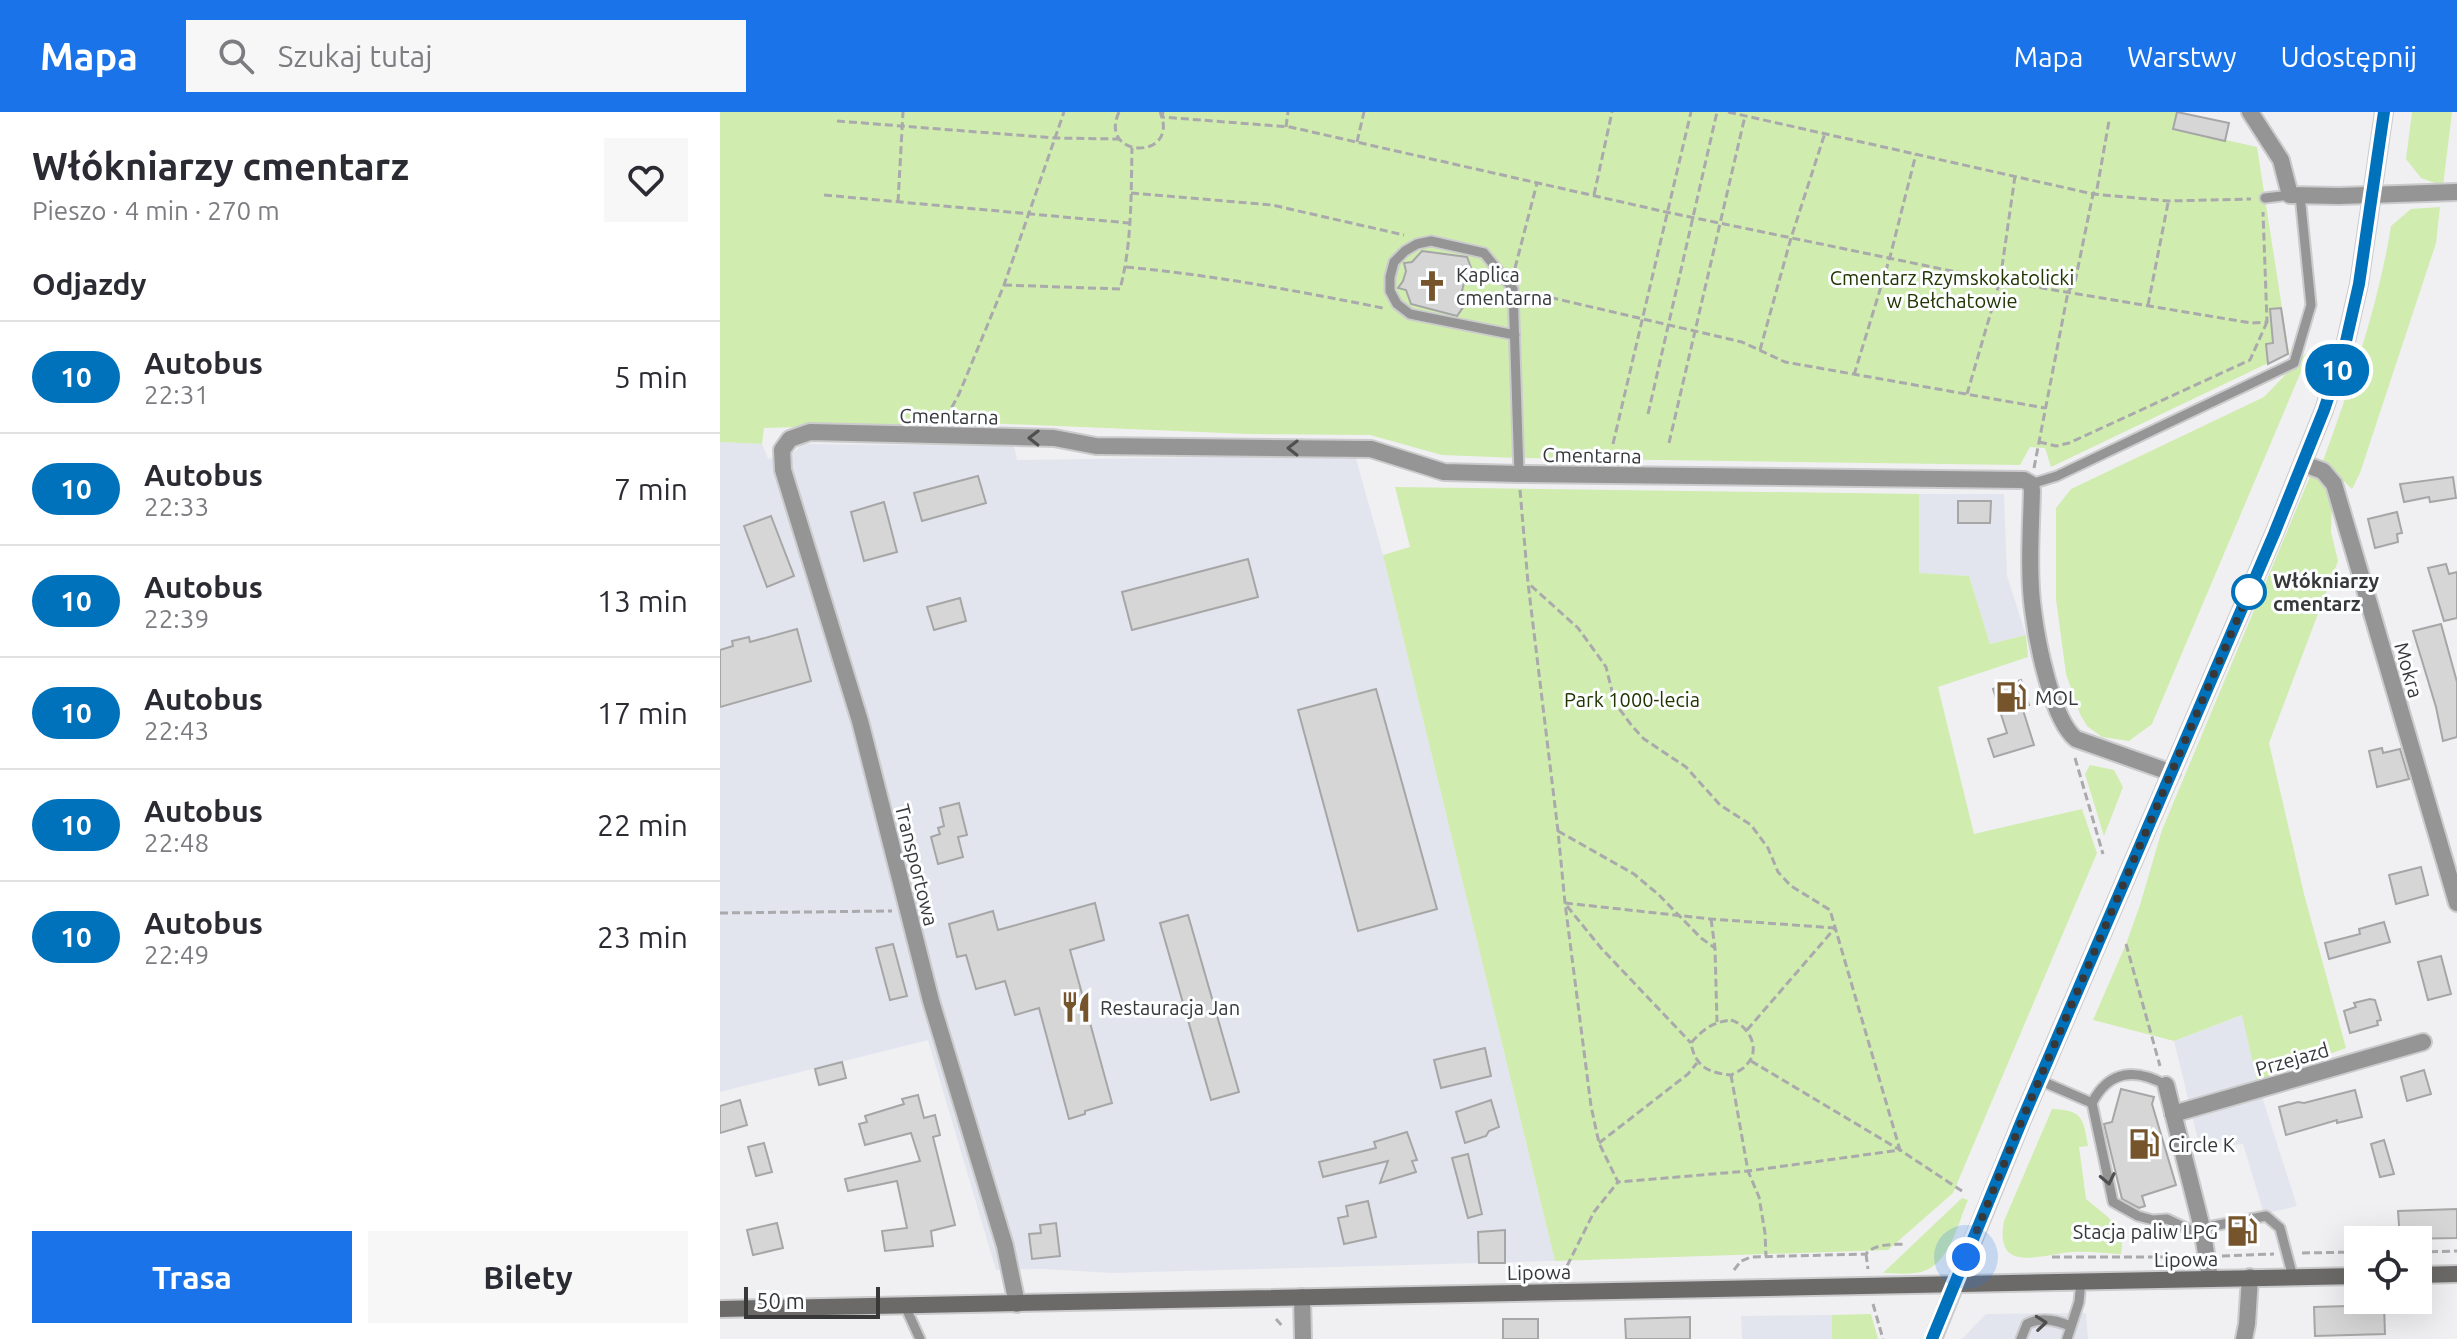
<!DOCTYPE html>
<html lang="pl">
<meta charset="utf-8">
<style>
:root{--surface:#fff;--page:#f7f7f7;--text:#2b2b33;--muted:#7c7c81;--line:#e1e1e2;--accent:#1a73e8}
body{margin:0;font-family:Ubuntu,sans-serif;background:var(--page);color:var(--text);height:100vh;display:flex;flex-direction:column;font-size:30px;white-space:nowrap}
*{box-sizing:border-box;margin:0}
p{font-size:26px;color:var(--muted)}
.icon{flex:none;width:44px;height:44px;fill:none;stroke:currentColor;stroke-width:2;stroke-linecap:round;stroke-linejoin:round}
.map{position:relative;flex:1;overflow:hidden}
.details{display:flex;flex-direction:column;background:var(--surface);width:720px}
.details>*{flex:none}
.badge{padding:0 16px;border-radius:26px;font-size:28px;line-height:52px}
.tools{position:absolute;left:1624px;top:1114px;display:grid;gap:16px}
.tools a{display:grid;place-items:center;width:88px;height:88px;border-radius:0px;background:var(--surface);box-shadow:0 8px 32px #0002;font-size:40px}
.scale{position:absolute;left:24px;bottom:20px;width:136px;box-sizing:border-box;padding-left:8px;border:4px solid #383839;border-top:0;font-size:22px;line-height:28px;white-space:nowrap;color:#383839;-webkit-text-stroke:6px #fdfeff;paint-order:stroke}
.you{position:absolute;width:40px;height:40px;margin:-20px;border:6px solid #fff;border-radius:50%;background:#1a73e8;box-shadow:0 0 0 12px #1a73e833}
.map>.badge{position:absolute;translate:-50% -50%;box-shadow:0 0 0 4px #fff}
h2{padding:0 32px;font-size:30px;line-height:72px}
.round{display:grid;place-items:center;flex:none;width:84px;height:84px;border-radius:0px;background:var(--page)}
.headline{display:flex;align-items:center;justify-content:space-between;height:136px;padding:0 32px}
h1{font-size:38px;font-weight:700;line-height:60px}
.primary-button{display:flex;gap:16px;margin-top:auto;padding:16px 32px}
.primary-button a{flex:1;height:92px;border-radius:0px;background:var(--accent);color:#fff;font-size:32px;font-weight:700;line-height:92px;text-align:center}
.primary-button a+a{background:var(--page);color:var(--text)}
ul{padding:0;list-style:none}
li{display:flex;align-items:center;gap:24px;height:112px;padding:0 32px;border-top:2px solid var(--line)}
li div{flex:1}
li b{display:block;font-size:30px}
li em{font-style:normal}
li .badge{min-width:88px;font-weight:700;text-align:center}
header{display:flex;align-items:center;gap:48px;box-sizing:border-box;height:112px;padding:0 40px;background:var(--accent);color:#fff}
header strong{font-size:38px}
nav{display:flex;gap:44px;margin-inline-start:auto;font-size:28px}
.search{width:560px;height:72px;background:var(--page);display:flex;align-items:center;gap:20px;box-sizing:border-box;padding:0 28px;border-radius:0px;color:var(--muted);font-size:30px}
main{display:flex;flex:1;min-height:0}
.map>svg:first-child{display:block}
.built{fill:#e2e5ed}
.green{fill:#d0ecaf}
.building{fill:#d6d6d7;stroke:#a6a6a7;stroke-width:2}
.lines{fill:none;stroke-linecap:round;stroke-linejoin:round}
.lane-casing{stroke:#cbcbcd;stroke-width:13}
.street-casing{stroke:#cbcbcd;stroke-width:20}
.secondary-casing{stroke:#cbcbcd;stroke-width:20}
.path{stroke:#aaaaac;stroke-width:3;stroke-dasharray:8 4;stroke-linecap:butt}
.lane{stroke:#969595;stroke-width:9}
.street{stroke:#969595;stroke-width:16}
.secondary{stroke:#6b6a69;stroke-width:16}
.oneway{stroke:#504f50}
.line-casing{stroke:#fff;stroke-width:18}
.line{stroke:#0072bc;stroke-width:12}
.walk{stroke:#383839;stroke-width:8;stroke-dasharray:0 14.4}
.stop-dot{fill:#fff;stroke:#0072bc;stroke-width:4}
.labels{text-anchor:middle;dominant-baseline:central;stroke-width:6;stroke-linejoin:round;paint-order:stroke}
.poi-label{font-size:20px;fill:#383839;stroke:#fdfeff;text-anchor:start}
.park-label{font-size:20px;fill:#223500;stroke:#fdfeff}
.street-label{font-size:20px;fill:#383839;stroke:#fdfeff}
.stop-label{font-size:20px;font-weight:bold;fill:#383839;stroke:#fdfeff;text-anchor:start}
</style>
<header>
<strong>Mapa</strong>
<div class="search"><svg class="icon" aria-label="search" viewBox="0 0 24 24"><circle cx="10" cy="10" r="6"/><path d="M15 15l6 6"/></svg>Szukaj tutaj</div>
<nav><a>Mapa</a><a>Warstwy</a><a>Udostępnij</a></nav>
</header>
<main>
<section class="details">
<div class="headline"><div><h1>Włókniarzy cmentarz</h1><p>Pieszo · 4 min · 270 m</p></div><a class="round"><svg class="icon" aria-label="heart" viewBox="0 0 24 24"><path d="M12 20l-8-8c-3-5 5-10 8-4 3-6 11-1 8 4z"/></svg></a></div>
<h2>Odjazdy</h2>
<ul>
<li><span class="badge" style="background:#0072bc;color:#fff">10</span><div><b>Autobus</b><p>22:31</p></div><em>5 min</em></li>
<li><span class="badge" style="background:#0072bc;color:#fff">10</span><div><b>Autobus</b><p>22:33</p></div><em>7 min</em></li>
<li><span class="badge" style="background:#0072bc;color:#fff">10</span><div><b>Autobus</b><p>22:39</p></div><em>13 min</em></li>
<li><span class="badge" style="background:#0072bc;color:#fff">10</span><div><b>Autobus</b><p>22:43</p></div><em>17 min</em></li>
<li><span class="badge" style="background:#0072bc;color:#fff">10</span><div><b>Autobus</b><p>22:48</p></div><em>22 min</em></li>
<li><span class="badge" style="background:#0072bc;color:#fff">10</span><div><b>Autobus</b><p>22:49</p></div><em>23 min</em></li>
</ul>
<div class="primary-button"><a>Trasa</a><a>Bilety</a></div>
</section>
<div class="map">
<svg width="1737" height="1227" viewBox="0 0 1737 1227">
<rect width="100%" height="100%" fill="#f0f0f2"/>
<g class="built">
<path d="M0 330 42 332 48 347 76 339 82 332 294 334 297 348 635 343 663 443 835 1149 392 1161 322 1157 276 1158 208 928 0 980Z"/>
<path d="M1199 382H1284L1287 464 1306 523 1270 532 1249 464 1199 462Z"/>
<path d="M1523 903 1537 969 1577 1094 1544 1102 1523 1032 1480 1036 1454 929Z"/>
<path d="M1366 1201 1368 1227H1242L1266 1202Z"/>
<path d="M1112 1203V1227H1022L1021 1204Z"/>
</g>
<g class="green">
<path d="M0 0H1457L1453 16 1537 35 1569 241 1331 355 1325 336 1310 335 1300 353 798 346 722 343 650 323 528 322 241 310 236 300H220L213 317 79 315 44 316 42 332 0 330Z"/>
<path d="M1692 0H1732L1723 74 1701 66 1686 47Z"/>
<path d="M1720 95 1716 131 1640 361 1632 377 1603 349C1631 272 1658 195 1671 114L1691 97Z"/>
<path d="M1591 236 1432 612 1409 629 1382 625 1367 614 1360 602 1346 562 1336 487V396L1351 377 1544 285Z"/>
<path d="M1594 355 1612 391 1611 420 1618 449 1549 631 1584 782 1626 936 1537 969 1522 903 1454 929 1373 908 1406 832 1420 793 1442 718Z"/>
<path d="M675 375 1199 382V461L1249 464 1270 532 1306 523 1308 545 1218 575 1254 722 1362 697 1377 741 1233 1081 1168 1138 835 1149 663 443 690 435Z"/>
<path d="M1370 653 1394 658 1403 675 1384 724 1365 662Z"/>
<path d="M1332 997C1363 998 1363 1006 1368 1034L1359 1035 1366 1087C1384 1102 1407 1115 1401 1142 1382 1141 1361 1138 1343 1141 1312 1146 1275 1157 1284 1109Z"/>
<path d="M1242 1086 1248 1088C1237 1113 1230 1152 1201 1160 1189 1163 1175 1161 1163 1161Z"/>
<path d="M1151 1202 1158 1227H1112V1203Z"/>
</g>
<g class="building">
<path d="M1457 0 1509 11 1505 29 1453 17Z"/>
<path d="M702 139 747 145 753 161 744 171 742 179 746 191 737 204 691 192 686 178 678 176 683 169 686 159 684 151 692 150Z"/>
<path d="M1561 196 1568 242 1548 252 1546 232 1553 231 1550 197Z"/>
<path d="M258 364 266 391 202 409 194 381Z"/>
<path d="M1733 365 1736 386 1710 390 1709 385 1684 390 1680 372Z"/>
<path d="M1238 389H1271L1270 411H1238Z"/>
<path d="M164 390 177 440 144 449 131 400Z"/>
<path d="M1677 400 1682 421 1677 422 1678 430 1655 436 1648 407Z"/>
<path d="M51 404 74 464 47 475 24 414Z"/>
<path d="M528 447 538 485 412 518 402 480Z"/>
<path d="M1726 452 1729 462 1737 460V506L1724 509 1708 456Z"/>
<path d="M240 486 246 509 214 518 207 495Z"/>
<path d="M1721 512 1737 570V625L1723 629 1716 595 1693 519Z"/>
<path d="M77 517 91 569 0 595V538L13 534 12 529 29 525 30 530Z"/>
<path d="M1301 568 1309 593 1302 595 1314 633 1274 645 1268 627 1287 621 1273 577Z"/>
<path d="M656 577 717 797 638 819 578 598Z"/>
<path d="M1662 636 1663 641 1680 637 1689 667 1657 675 1649 639Z"/>
<path d="M239 691 247 723 238 725 243 745 218 752 211 725 220 722 218 716 224 714 220 696Z"/>
<path d="M1701 755 1708 783 1676 792 1669 763Z"/>
<path d="M375 791 384 828 350 838 392 991 365 999V1002L349 1007 319 896 295 903 285 869 256 877 246 843 237 845 229 812 273 799 278 818Z"/>
<path d="M468 803 519 980 491 988 440 811Z"/>
<path d="M1664 810 1670 830 1609 847 1605 831 1640 822 1639 817Z"/>
<path d="M173 832 187 884 170 888 156 836Z"/>
<path d="M1721 844 1731 882 1708 888 1698 850Z"/>
<path d="M1650 887 1655 888 1661 908 1657 909 1658 913 1630 921 1624 899 1636 895 1634 891Z"/>
<path d="M765 936 771 964 721 976 714 948Z"/>
<path d="M122 950 126 966 99 973 95 957Z"/>
<path d="M1704 958 1711 982 1687 989 1681 965Z"/>
<path d="M1401 977 1434 985 1432 992 1456 1073 1422 1084 1425 1094 1419 1096 1402 1087 1384 1012 1392 1010Z"/>
<path d="M1635 978 1642 1005 1617 1011V1008L1566 1023 1559 995 1578 990 1584 991Z"/>
<path d="M198 983 204 1006 215 1003 220 1023 213 1025 235 1113 211 1119 213 1134 165 1139 162 1119 187 1116 177 1069 128 1079 125 1067 200 1049 191 1021 145 1033 139 1012 147 1010 145 1004 184 992 182 987Z"/>
<path d="M20 988 27 1013 0 1021V994Z"/>
<path d="M771 988 779 1015 769 1019 766 1024 745 1031 736 1000Z"/>
<path d="M687 1020 697 1048 692 1049 696 1060 660 1071 668 1049 603 1065 599 1050 656 1036 654 1030Z"/>
<path d="M1664 1028 1674 1062 1660 1065 1651 1032Z"/>
<path d="M44 1031 52 1060 36 1064 28 1035Z"/>
<path d="M748 1042 762 1102 748 1106 732 1046Z"/>
<path d="M648 1089 656 1125 624 1132 618 1106 628 1104 626 1094Z"/>
<path d="M1737 1097V1126L1680 1127 1678 1099Z"/>
<path d="M57 1111 63 1136 33 1143 27 1118Z"/>
<path d="M336 1111 340 1144 312 1147 309 1122 321 1121 320 1113Z"/>
<path d="M785 1118V1151H759L758 1120Z"/>
<path d="M1664 1193 1665 1222 1595 1224 1594 1195Z"/>
<path d="M970 1205V1227H906L905 1207Z"/>
<rect x="783" y="1207" width="35" height="20"/>
</g>
<g class="lines">
<defs>
<g id="lane">
<path d="M1545 86 1570 83"/>
<path d="M795 223 690 202 677 192 670 179V165L674 150 685 139 697 132 711 129 764 141 793 177 799 362"/>
<path d="M1311 372 1337 364 1574 251 1591 193 1580 83"/>
<path d="M1319 968 1372 991C1389 958 1415 956 1446 973"/>
<path d="M1372 991 1393 1090 1418 1104 1433 1108 1447 1107 1483 1124"/>
<path d="M1482 1116 1546 1104 1560 1116 1573 1165"/>
<path d="M185 1194 200 1227"/>
<path d="M1301 1227 1307 1212C1320 1205 1336 1208 1350 1214"/>
<path d="M1347 1227 1359 1190 1361 1169"/>
</g>
<g id="street">
<path d="M1530 0 1561 48 1570 83 1619 84 1737 80"/>
<path d="M1584 352 1603 359 1614 372 1737 791"/>
<path d="M1446 973 1482 1116 1490 1166"/>
<path d="M1453 1002 1703 930"/>
<path d="M582 1185 583 1227"/>
<path d="M297 1192 285 1134 211 889 140 609 63 358 62 338 70 327 90 320 334 326 376 334 651 337 724 360 799 362 1304 368 1311 372 1312 379C1311 416 1308 462 1313 498 1317 530 1332 608 1356 627L1452 661"/>
<path d="M1524 1227 1527 1212 1530 1165"/>
</g>
<g id="secondary">
<path d="M1698 1163 1737 1162"/>
<path d="M0 1197 1638 1164"/>
<path d="M1213 1227 1302 1008 1554 422 1604 298 1624 238 1639 172 1664 0"/>
</g>
</defs>
<use href="#lane" class="lane-casing"/>
<use href="#street" class="street-casing"/>
<use href="#secondary" class="secondary-casing"/>
<g class="path">
<path d="M399 0C377 47 461 49 440 0"/>
<path d="M443 0 442 5 570 15 946 100 1280 169 1531 211 1547 210 1543 100"/>
<path d="M1008 0 1373 82 1449 89 1531 87"/>
<path d="M117 9 335 26 400 27"/>
<path d="M566 15 568 0"/>
<path d="M637 30 644 0"/>
<path d="M411 81 552 93 684 123"/>
<path d="M104 83 409 111"/>
<path d="M874 83 892 0"/>
<path d="M178 90 183 0"/>
<path d="M406 155C493 163 577 179 663 196"/>
<path d="M795 156 817 71"/>
<path d="M284 173 400 177C412 132 411 83 412 36"/>
<path d="M807 180 1022 230 1065 250 1325 296"/>
<path d="M1428 193 1448 91"/>
<path d="M1040 238 1071 126 1105 21"/>
<path d="M1134 263 1170 145 1196 42"/>
<path d="M1247 282 1280 169 1295 64"/>
<path d="M928 302 997 0"/>
<path d="M226 306 239 282 284 173 344 0"/>
<path d="M1319 330 1336 334 1349 331 1530 248 1547 210"/>
<path d="M949 331 1025 4"/>
<path d="M893 332 971 0"/>
<path d="M1314 356 1348 180 1355 170 1373 82 1377 77 1389 9"/>
<path d="M800 378 808 471 838 719 845 791 871 994 879 1031 898 1070 1028 1059 1180 1038 1110 798 1071 774 1058 760 1048 736 1031 713 1000 693 966 655 924 627 912 614 895 591 886 555 879 545 858 516 808 471"/>
<path d="M1355 646 1383 742"/>
<path d="M838 719 914 762 939 783 981 826 995 836"/>
<path d="M845 791 991 807 1115 816"/>
<path d="M847 794 881 836 971 931"/>
<path d="M0 801 172 799"/>
<path d="M991 807 995 836 997 910"/>
<path d="M1406 832 1440 954"/>
<path d="M1011 908C1028 913 1041 936 1028 951 1024 957 1017 960 1011 963 989 961 975 955 971 931 983 917 993 910 1011 908Z"/>
<path d="M1027 918 1115 816"/>
<path d="M1031 949 1180 1038 1242 1079"/>
<path d="M1011 963 1028 1059 1039 1085 1045 1121 1046 1144"/>
<path d="M879 1031 968 962 977 951"/>
<path d="M1698 1140 1737 1139"/>
<path d="M1582 1141 1638 1140"/>
<path d="M1146 1142 1148 1157"/>
<path d="M1502 1144 1554 1142"/>
<path d="M1332 1145H1470"/>
<path d="M847 1154 874 1100 898 1070"/>
<path d="M1014 1158 1021 1149 1031 1145 1146 1142C1155 1131 1173 1133 1185 1132"/>
<path d="M1153 1192 1163 1227"/>
<path d="M556 1207 564 1216"/>
</g>
<use href="#lane" class="lane"/>
<use href="#street" class="street"/>
<use href="#secondary" class="secondary"/>
</g>
<defs><path id="oneway-chevron" d="M-2-3.5L2.5 0L-2 3.5" fill="none" stroke-width="1.6" stroke-linecap="round" stroke-linejoin="round" transform="scale(2)"/></defs>
<g class="oneway">
<use href="#oneway-chevron" transform="translate(314 326) rotate(-179)"/>
<use href="#oneway-chevron" transform="translate(573 336) rotate(-179)"/>
<use href="#oneway-chevron" transform="translate(1388 1067) rotate(78)"/>
<use href="#oneway-chevron" transform="translate(1321 1211) rotate(-6)"/>
</g>
<g class="lines">
<defs>
<path id="line" d="M1212 1227 1302 1008 1554 422 1604 298 1624 238 1639 172 1664 0"/>
</defs>
<use href="#line" class="line-casing"/>
<use href="#line" class="line"/>
<path class="walk" d="M1246 1145 1302 1008 1529 480"/>
</g>
<defs>
<symbol id="church-bare" viewBox="-9 -9 18 18"><path d="M-1.2-6h2.4v3.5h3.3v2.4h-3.3V6h-2.4V-.1h-3.3v-2.4h3.3Z" fill="#76542c" stroke="#fdfeff" stroke-width="2.5" paint-order="stroke"/></symbol>
<symbol id="fuel-bare" viewBox="-9 -9 18 18"><path d="M-5.5-6h7V0h2V4h1.3V-2.5L3-4.5l.8-.8L6-3V5H2.5V1h-1V6h-7ZM-4.2-4.7v3.2H.2V-4.7Z" fill="#76542c" stroke="#fdfeff" stroke-width="2.5" paint-order="stroke"/></symbol>
<symbol id="restaurant-bare" viewBox="-9 -9 18 18"><path d="M-5-6h1v4h1v-4h1v4h1v-4h1v5L-1.5 .5V6h-2V.5L-5-1ZM5-6V6H3V1.5H1.5Q1.5-4 5-6Z" fill="#76542c" stroke="#fdfeff" stroke-width="2.5" paint-order="stroke"/></symbol>
</defs>
<g fill-rule="evenodd">
<use href="#church-bare" x="690" y="152" width="44" height="44"/>
<use href="#fuel-bare" x="1269" y="563" width="44" height="44"/>
<use href="#restaurant-bare" x="334" y="873" width="44" height="44"/>
<use href="#fuel-bare" x="1402" y="1010" width="44" height="44"/>
<use href="#fuel-bare" x="1500" y="1097" width="44" height="44"/>
</g>
<circle class="stop-dot" cx="1529" cy="480" r="16"/>
<g class="labels">
<g class="poi-label">
<text x="736" y="162">Kaplica<tspan x="736" dy="23">cmentarna</tspan></text>
<text x="1315" y="585">MOL</text>
<text x="380" y="895">Restauracja Jan</text>
<text x="1448" y="1032">Circle K</text>
<text x="1498" y="1119" text-anchor="end">Stacja paliw LPG</text>
</g>
<g class="park-label">
<text x="1232" y="165">Cmentarz Rzymskokatolicki<tspan x="1232" dy="23">w Bełchatowie</tspan></text>
<text x="912" y="587">Park 1000-lecia</text>
</g>
<g class="street-label">
<text transform="translate(229 304) rotate(1)">Cmentarna</text>
<text transform="translate(872 343) rotate(1)">Cmentarna</text>
<text transform="translate(1689 558) rotate(74)">Mokra</text>
<text transform="translate(197 753) rotate(76)">Transportowa</text>
<text transform="translate(1572 947) rotate(-16)">Przejazd</text>
<text transform="translate(1466 1147) rotate(-1)">Lipowa</text>
<text transform="translate(819 1160) rotate(-1)">Lipowa</text>
</g>
<g class="stop-label">
<text x="1553" y="468">Włókniarzy<tspan x="1553" dy="23">cmentarz</tspan></text>
</g>
</g>
</svg>
<div class="tools">
<a><svg class="icon" aria-label="locate" viewBox="0 0 24 24"><circle cx="12" cy="12" r="6"/><path d="M12 2v4M12 18v4M2 12h4M18 12h4"/></svg></a>
</div>
<div class="scale">50 m</div>
<div class="you" style="left:1246px;top:1145px"></div>
<b class="badge" style="left:1617px;top:258px;background:#0072bc;color:#fff">10</b>
</div>
</main>
